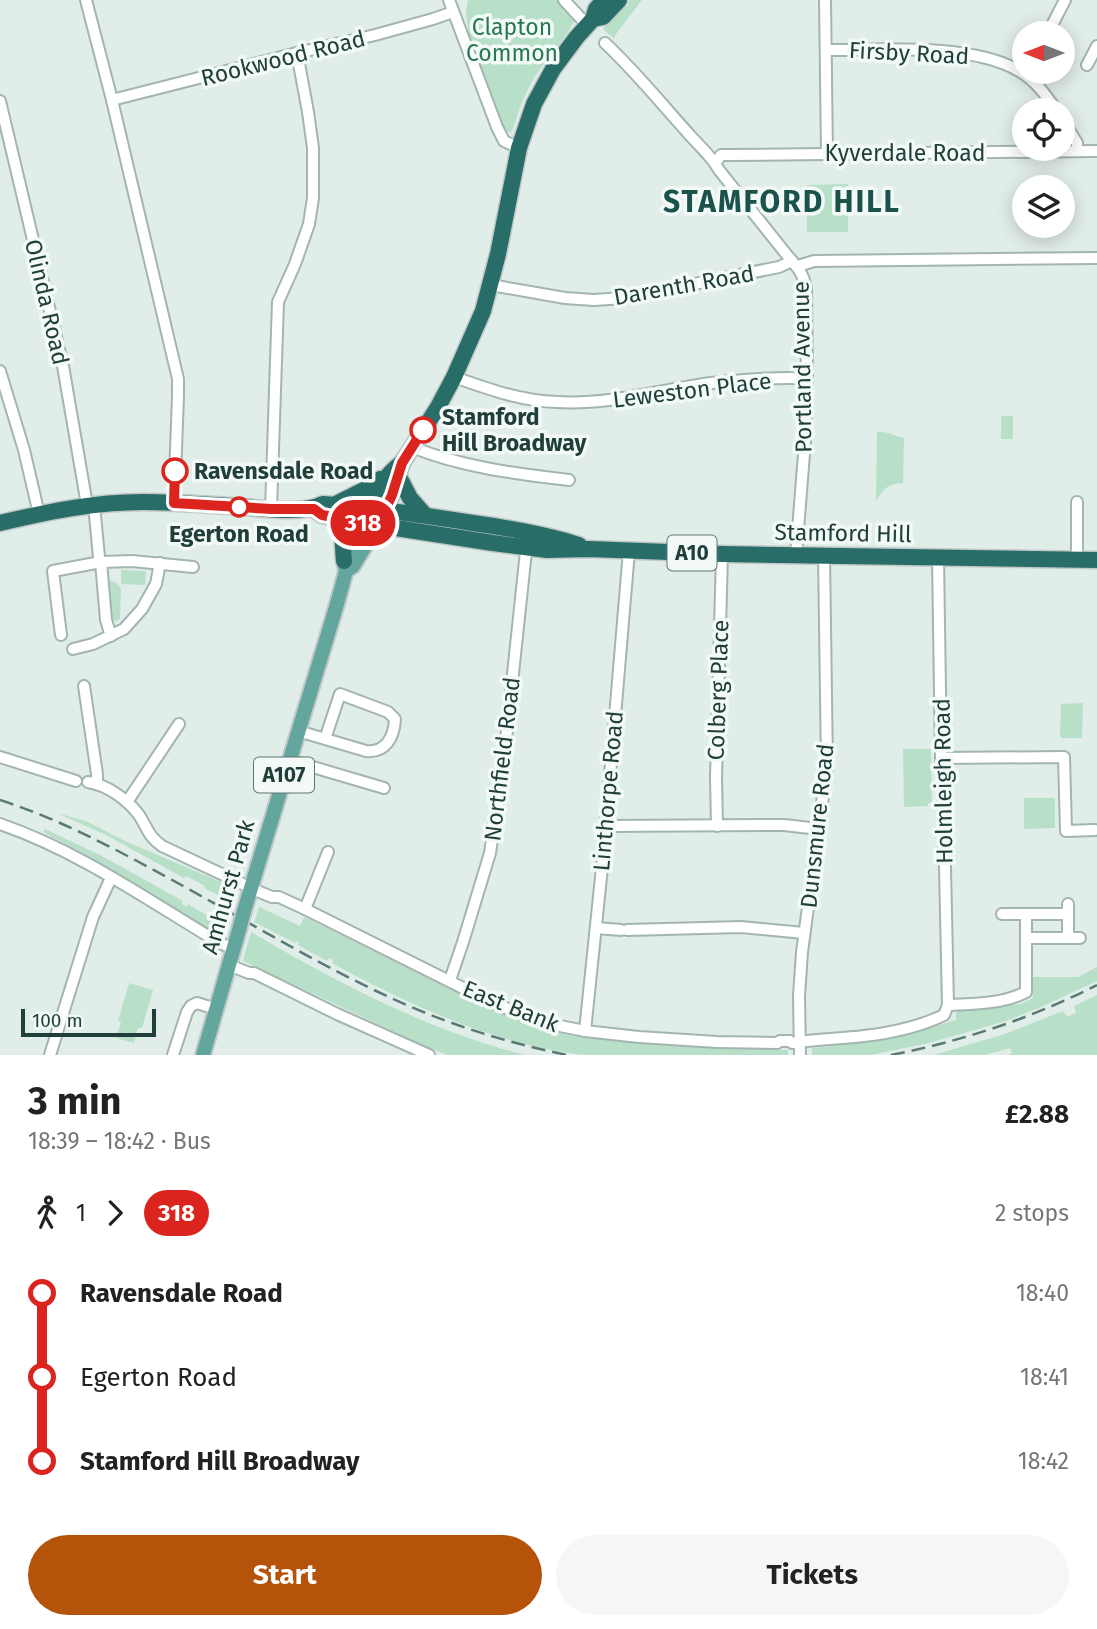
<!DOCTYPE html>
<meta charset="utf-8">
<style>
:root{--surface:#fff;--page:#f6f6f6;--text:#222;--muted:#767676;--accent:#b45309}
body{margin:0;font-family:"Fira Sans",sans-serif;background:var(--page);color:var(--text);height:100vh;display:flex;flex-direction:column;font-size:26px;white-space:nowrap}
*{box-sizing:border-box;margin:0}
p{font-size:23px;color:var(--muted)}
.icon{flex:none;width:38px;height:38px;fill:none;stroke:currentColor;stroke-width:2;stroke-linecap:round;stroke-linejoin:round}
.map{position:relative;height:1055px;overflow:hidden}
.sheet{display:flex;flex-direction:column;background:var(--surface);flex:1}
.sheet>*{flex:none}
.badge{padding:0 14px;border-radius:23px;font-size:24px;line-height:46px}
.needle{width:46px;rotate:270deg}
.tools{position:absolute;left:1012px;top:21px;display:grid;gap:14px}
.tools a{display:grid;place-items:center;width:63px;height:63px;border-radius:50%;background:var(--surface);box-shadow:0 4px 18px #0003;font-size:35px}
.scale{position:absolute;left:21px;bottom:18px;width:135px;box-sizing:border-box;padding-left:7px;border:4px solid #203f3a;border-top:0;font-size:19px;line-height:24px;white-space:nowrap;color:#203f3a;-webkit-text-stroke:5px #f2f9f6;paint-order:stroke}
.map>.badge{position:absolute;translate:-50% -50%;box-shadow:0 0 0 4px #fff}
.legs{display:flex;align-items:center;gap:10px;height:77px;padding:0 28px;font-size:23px}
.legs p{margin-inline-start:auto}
.overview{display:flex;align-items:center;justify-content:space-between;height:119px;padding:0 28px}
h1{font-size:38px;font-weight:700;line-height:52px}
.primary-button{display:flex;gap:14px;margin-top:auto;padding:14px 28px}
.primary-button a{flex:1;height:80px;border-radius:42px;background:var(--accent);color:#fff;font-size:28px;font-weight:700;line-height:80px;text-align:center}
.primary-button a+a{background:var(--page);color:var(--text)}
ul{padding:0 28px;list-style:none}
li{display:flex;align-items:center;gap:24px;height:84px;font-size:26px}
li i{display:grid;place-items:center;width:10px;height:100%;margin:0 9px;background:currentColor}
li i::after{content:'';width:18px;height:18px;margin:-9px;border:5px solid;border-radius:50%;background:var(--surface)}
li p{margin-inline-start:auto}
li:first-child i{background:linear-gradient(#0000 50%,currentColor 0)}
li:last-child i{background:linear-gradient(currentColor 50%,#0000 0)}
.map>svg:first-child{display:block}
.green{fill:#b8e0c8}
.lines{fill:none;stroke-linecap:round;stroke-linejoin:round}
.minor-casing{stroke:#a3b5b1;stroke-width:14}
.major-casing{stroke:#c1c9c8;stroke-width:18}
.highway-casing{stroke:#c1c9c8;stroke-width:19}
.minor{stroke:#fff;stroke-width:10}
.major{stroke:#62a69d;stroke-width:14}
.highway{stroke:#296d68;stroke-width:16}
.rail{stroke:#5a7a76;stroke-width:2.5;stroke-dasharray:14 7;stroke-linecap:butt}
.major-bridge-casing{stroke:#c1c9c8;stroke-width:18;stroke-linecap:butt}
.major-bridge{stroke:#62a69d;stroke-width:14}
.line-1-casing{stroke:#fff;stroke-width:16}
.line-1{stroke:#dc241f;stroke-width:10}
.stop-1-dot{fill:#fff;stroke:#dc241f;stroke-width:3.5}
.labels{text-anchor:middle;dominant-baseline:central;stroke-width:7;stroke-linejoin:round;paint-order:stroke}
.shield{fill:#f2f9f6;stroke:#5f7772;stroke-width:2}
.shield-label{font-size:21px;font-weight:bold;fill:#203f3a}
.park-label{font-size:23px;fill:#277951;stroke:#f2f9f6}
.street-label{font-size:23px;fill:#203f3a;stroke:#f2f9f6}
.stop-label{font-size:23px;font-weight:bold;fill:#203f3a;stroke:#f2f9f6;text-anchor:start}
.district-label{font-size:30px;font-weight:bold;letter-spacing:2px;fill:#1a524c;stroke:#f2f9f6}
</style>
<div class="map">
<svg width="1097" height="1055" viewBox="0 0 1097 1055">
<rect width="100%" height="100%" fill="#e1ede9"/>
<g class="green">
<path d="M468 0H557L574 21C565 40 549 55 538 72 526 89 519 110 513 129L510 133 505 129 468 33 466 11Z"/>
<path d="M630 0H642L616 34 614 39 603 29 621 9 629 5 628 2Z"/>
<path d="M848 184V232H807V185Z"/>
<rect x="1001" y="416" width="12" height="23"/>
<path d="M877 432C887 431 894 436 904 438L903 483C887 484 885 488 876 501Z"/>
<path d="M121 570 146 571 145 585 121 584Z"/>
<path d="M108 580 115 582 121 588 120 619 116 622 111 618Z"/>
<path d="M1083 703 1082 738H1062L1060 736 1061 704Z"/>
<path d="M903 749H931L932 803H928V806L904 807Z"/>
<path d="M1055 798V828L1024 829V798Z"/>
<path d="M57 813 86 821 125 841 228 885 222 897 204 888 205 886 186 876 184 878 106 835Z"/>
<path d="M45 829 100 855 183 901 182 904 187 907 188 904 223 925 220 930 217 929 214 933 109 868 43 832Z"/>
<path d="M259 907 300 926 304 917 510 1017 550 1031 573 1036 654 1044 749 1049 788 1050V1055C744 1055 700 1055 655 1055 632 1055 609 1055 586 1055 501 1047 406 1004 332 963L333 960 329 958 327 961 298 945 299 942 296 941 295 943 254 922Z"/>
<path d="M251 932C338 983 427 1030 525 1055H447L418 1043 243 961Z"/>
<path d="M1097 967V981L1039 1008 1006 1021 929 1043 871 1055H812V1048C861 1044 909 1035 956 1020V1010L1021 1004 1033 998V977H1078Z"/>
<path d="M129 983 153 990 142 1028H138L134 1043 116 1038 121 1022 118 1021Z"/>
<path d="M1097 995V1055H1008L1012 1053 1010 1048 985 1055H933L1005 1034 1063 1011 1067 1017 1076 1013 1074 1006Z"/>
</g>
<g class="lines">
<defs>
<g id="minor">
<path d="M86 0 112 100 178 379V396L174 503"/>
<path d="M449 0 497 127 504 141 519 148"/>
<path d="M564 0 587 25"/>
<path d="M825 0 827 153"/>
<path d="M1048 33 1065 0"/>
<path d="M605 43C635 71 660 102 687 132 698 145 711 155 719 170L787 255C797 267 802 271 806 287L807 379 805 441 796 555"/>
<path d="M826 50C881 50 972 43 1019 71 1035 80 1046 95 1056 110"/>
<path d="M1087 65 1097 46"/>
<path d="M112 100 297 53 375 35 433 19 453 12"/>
<path d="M0 101 63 366 87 505"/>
<path d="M1062 119 1077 143V151"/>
<path d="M716 162 721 155H730L1097 151"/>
<path d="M798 266 814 261 1097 258"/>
<path d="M491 285 565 298 594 300 624 298 779 267 792 261"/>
<path d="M0 371 24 450 39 514"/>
<path d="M454 377C488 389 521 401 557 402 609 405 660 390 711 383 737 380 764 378 791 378 796 378 801 379 807 379"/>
<path d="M412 447C461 467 517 474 569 480"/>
<path d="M1077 502V560"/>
<path d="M271 509 278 302 295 264 309 224 313 198V148L308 112 297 53"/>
<path d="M61 635 53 571 101 562 99 557 94 505"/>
<path d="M111 636 106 620 101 562 132 561 193 567"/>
<path d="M73 649 93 644 124 629 142 609 156 584 160 563"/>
<path d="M84 686 97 774V784"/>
<path d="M298 731 366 751C386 753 394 737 395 719L388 712 340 694 325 739"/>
<path d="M0 757 76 781"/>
<path d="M941 758 1064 757 1066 831 1095 830"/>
<path d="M289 760 384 788"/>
<path d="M88 782C107 785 127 799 139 815 148 829 148 836 162 846L262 893 272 897H279L305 909 495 1004 545 1023 585 1031 639 1037 717 1042 777 1043 780 1041H790L792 1043C816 1039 840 1039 864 1036 891 1033 919 1027 944 1015L948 1005 943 777 941 758 938 557"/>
<path d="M127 802 179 724"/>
<path d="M0 824C79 851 149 901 220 943L234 949"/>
<path d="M606 826 784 825 819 829"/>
<path d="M717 826 716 778 722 554"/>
<path d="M1068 904V938"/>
<path d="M305 909 328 852"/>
<path d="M1002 914H1068"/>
<path d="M596 928 621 930"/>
<path d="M627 930 741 927 804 933"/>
<path d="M1026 938H1080"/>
<path d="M229 965 249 973H254L337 1014 429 1055"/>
<path d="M450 980 463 942 490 853 504 758 527 542"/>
<path d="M948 1005C973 1004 1003 1004 1026 992V914"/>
<path d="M585 1031 603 858 629 551"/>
<path d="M50 1055 93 917 111 878"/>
<path d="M173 1055 187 1012 191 1006 197 1003 216 1009"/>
<path d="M800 1055 799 996 802 952 827 766 824 555"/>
</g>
<g id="major">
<path d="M346 571 353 566 378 525"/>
<path d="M244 911 337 604 346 571 344 561 361 523"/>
<path d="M203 1055 239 930"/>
</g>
<g id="highway">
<path d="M593 19 603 17 619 0"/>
<path d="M398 475 410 498 425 515"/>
<path d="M334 505 366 489 380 479"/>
<path d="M314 509 322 515 344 520 493 543 547 550 589 549 722 554 1097 560"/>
<path d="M382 516 392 495 402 463 438 407 454 377 483 311 498 254 519 148 534 104 553 69 576 38 593 19 596 9 604 0"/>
<path d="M363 517C372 497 383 477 400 464"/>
<path d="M334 518C345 532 342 545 344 561"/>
<path d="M0 523C47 512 94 502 143 502 176 502 210 505 244 507 267 509 303 514 323 504 374 508 423 515 473 523 509 528 545 534 579 545"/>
</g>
</defs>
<use href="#minor" class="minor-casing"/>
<use href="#major" class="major-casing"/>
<use href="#highway" class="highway-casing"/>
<use href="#minor" class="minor"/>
<use href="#major" class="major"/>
<use href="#highway" class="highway"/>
<g class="rail">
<path d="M0 800C62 820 117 850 174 881 251 923 328 971 409 1006 460 1028 513 1044 567 1055"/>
<path d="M891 1055C963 1041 1032 1018 1097 985"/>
</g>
<defs>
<path id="major-bridge" d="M239 930 244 911"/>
</defs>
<use href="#major-bridge" class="major-bridge-casing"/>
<use href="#major-bridge" class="major-bridge"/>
</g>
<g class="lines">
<defs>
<path id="line-1" d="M175 471 174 503 271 509H314L322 515 378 525 392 495 402 463 423 430"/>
</defs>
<use href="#line-1" class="line-1-casing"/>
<use href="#line-1" class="line-1"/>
</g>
<g class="stop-1-dot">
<circle cx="423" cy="430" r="12"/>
<circle cx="175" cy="471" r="12"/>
<circle cx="239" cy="507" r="9"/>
</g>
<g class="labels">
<g class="shield">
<rect x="667.5" y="535.5" width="49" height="35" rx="5"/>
<rect x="254" y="757.5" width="60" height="35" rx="5"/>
</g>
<g class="shield-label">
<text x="692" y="553">A10</text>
<text x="284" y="775">A107</text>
</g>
<g class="park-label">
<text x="512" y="27">Clapton<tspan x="512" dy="26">Common</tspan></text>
</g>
<g class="street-label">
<text transform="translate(909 53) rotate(3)">Firsby Road</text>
<text transform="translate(283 58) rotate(-14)">Rookwood Road</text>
<text x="905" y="153">Kyverdale Road</text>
<text transform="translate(684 285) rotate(-10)">Darenth Road</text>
<text transform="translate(47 302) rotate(77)">Olinda Road</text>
<text transform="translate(802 367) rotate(-91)">Portland Avenue</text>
<text transform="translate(692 390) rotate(-7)">Leweston Place</text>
<text transform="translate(843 533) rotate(1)">Stamford Hill</text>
<text transform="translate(718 690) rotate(-88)">Colberg Place</text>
<text transform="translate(502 759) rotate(-83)">Northfield Road</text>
<text transform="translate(943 781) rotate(-91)">Holmleigh Road</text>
<text transform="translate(608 791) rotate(-85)">Linthorpe Road</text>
<text transform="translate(817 826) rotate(-84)">Dunsmure Road</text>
<text transform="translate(228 887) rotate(-74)">Amhurst Park</text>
<text transform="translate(511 1006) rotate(22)">East Bank</text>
</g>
<g class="stop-label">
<text x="442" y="417">Stamford<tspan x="442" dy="26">Hill Broadway</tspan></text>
<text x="194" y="471">Ravensdale Road</text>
<text x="239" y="534" text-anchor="middle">Egerton Road</text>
</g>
<g class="district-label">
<text x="782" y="202">STAMFORD HILL</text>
</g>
</g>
</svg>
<div class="tools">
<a><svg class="needle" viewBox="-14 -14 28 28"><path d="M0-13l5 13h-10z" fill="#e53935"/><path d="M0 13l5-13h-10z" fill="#767676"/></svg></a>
<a><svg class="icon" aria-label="locate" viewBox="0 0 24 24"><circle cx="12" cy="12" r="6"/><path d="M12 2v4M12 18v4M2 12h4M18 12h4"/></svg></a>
<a><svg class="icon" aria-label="layers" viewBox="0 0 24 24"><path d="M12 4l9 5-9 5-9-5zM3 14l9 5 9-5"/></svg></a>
</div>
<div class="scale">100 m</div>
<b class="badge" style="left:363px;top:523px;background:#dc241f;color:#fff">318</b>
</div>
<section class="sheet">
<div class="overview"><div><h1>3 min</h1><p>18:39 – 18:42 · Bus</p></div><b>£2.88</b></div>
<div class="legs"><svg class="icon" aria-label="walk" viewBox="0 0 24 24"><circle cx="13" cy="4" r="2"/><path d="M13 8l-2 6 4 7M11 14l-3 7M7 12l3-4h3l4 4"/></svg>1<svg class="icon" aria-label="forward" viewBox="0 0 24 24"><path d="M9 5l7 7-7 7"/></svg><b class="badge" style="background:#dc241f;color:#fff">318</b><p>2 stops</p></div>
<ul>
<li><i style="color:#dc241f"></i><b>Ravensdale Road</b><p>18:40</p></li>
<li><i style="color:#dc241f"></i><span>Egerton Road</span><p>18:41</p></li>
<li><i style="color:#dc241f"></i><b>Stamford Hill Broadway</b><p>18:42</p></li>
</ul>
<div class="primary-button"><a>Start</a><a>Tickets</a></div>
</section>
